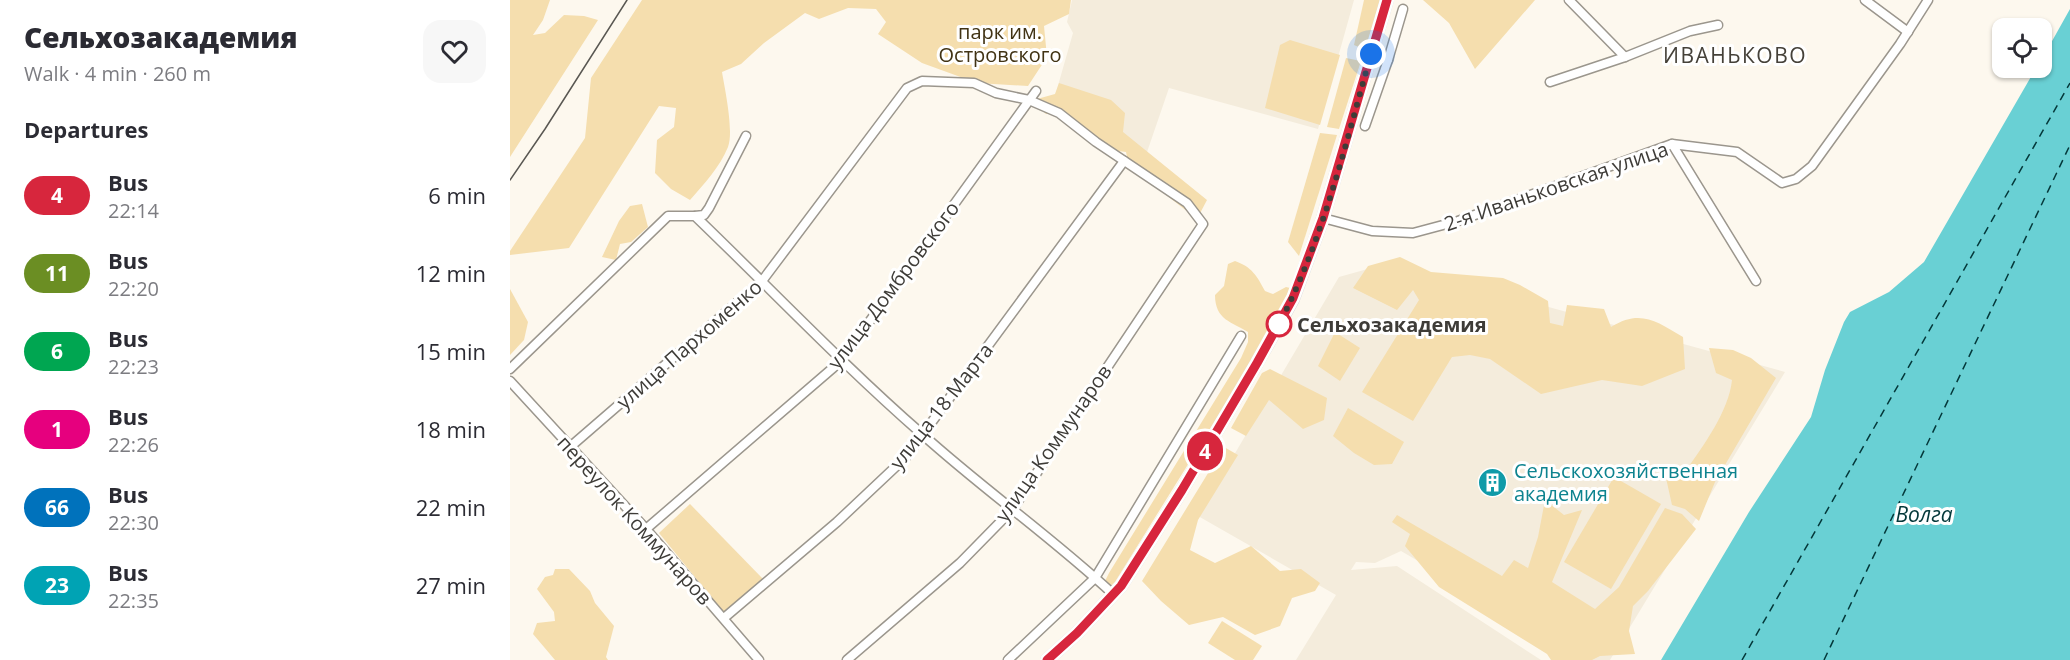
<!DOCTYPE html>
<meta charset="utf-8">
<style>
:root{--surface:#fff;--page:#f7f7f7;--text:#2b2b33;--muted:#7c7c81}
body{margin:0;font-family:"Open Sans",sans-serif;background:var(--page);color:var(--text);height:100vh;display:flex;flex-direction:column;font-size:22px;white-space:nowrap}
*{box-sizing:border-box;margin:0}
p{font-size:20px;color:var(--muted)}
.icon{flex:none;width:33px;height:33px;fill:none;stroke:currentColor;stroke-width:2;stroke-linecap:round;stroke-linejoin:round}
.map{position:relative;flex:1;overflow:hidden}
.sheet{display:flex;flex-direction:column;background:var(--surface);width:510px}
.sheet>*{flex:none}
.badge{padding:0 12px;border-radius:20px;font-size:21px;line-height:39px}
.controls{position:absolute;left:1482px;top:18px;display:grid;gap:12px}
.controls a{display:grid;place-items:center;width:60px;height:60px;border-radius:12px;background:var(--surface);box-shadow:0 2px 4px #0004;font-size:30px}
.you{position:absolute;width:30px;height:30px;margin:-15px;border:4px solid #fff;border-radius:50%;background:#1a73e8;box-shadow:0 0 0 9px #1a73e833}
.map>.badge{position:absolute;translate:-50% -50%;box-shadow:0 0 0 3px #fff}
h2{padding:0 24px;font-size:22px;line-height:54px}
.round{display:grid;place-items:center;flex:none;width:63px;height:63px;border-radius:18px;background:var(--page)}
.overview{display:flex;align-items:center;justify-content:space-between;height:102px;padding:0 24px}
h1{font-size:28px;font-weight:800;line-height:45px}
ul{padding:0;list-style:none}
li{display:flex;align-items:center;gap:18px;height:78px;padding:0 24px}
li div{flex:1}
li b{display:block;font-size:22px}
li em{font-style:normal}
li .badge{min-width:66px;font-weight:700;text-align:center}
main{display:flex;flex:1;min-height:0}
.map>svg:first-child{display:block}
.built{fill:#f4ecdc}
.green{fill:#f5deae}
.water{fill:#69d0d4}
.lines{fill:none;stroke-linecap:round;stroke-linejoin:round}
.ferry{stroke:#04383a;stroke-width:1.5;stroke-dasharray:8 6;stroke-linecap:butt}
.minor-casing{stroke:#9b968d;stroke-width:11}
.major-casing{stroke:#d8d8d7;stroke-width:14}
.minor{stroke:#fff;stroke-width:8}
.major{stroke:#fed3bf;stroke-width:10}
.tram{stroke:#595752;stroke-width:1.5}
.line-casing{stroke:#fff;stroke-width:14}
.line{stroke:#d7263d;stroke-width:9}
.walk{stroke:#3e3c38;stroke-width:6;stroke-dasharray:0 10.8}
.stop-dot{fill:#fff;stroke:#d7263d;stroke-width:3}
.labels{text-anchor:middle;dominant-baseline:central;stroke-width:6;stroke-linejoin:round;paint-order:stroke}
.park-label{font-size:20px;fill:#413314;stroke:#fff}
.street-label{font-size:20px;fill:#3e3c38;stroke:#fff}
.stop-label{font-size:20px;font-weight:bold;fill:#3e3c38;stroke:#fff;text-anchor:start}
.culture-label{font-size:20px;fill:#0d838f;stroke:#fff;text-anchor:start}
.neighbourhood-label{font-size:21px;letter-spacing:1.5px;fill:#454139;stroke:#fff}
.water-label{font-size:21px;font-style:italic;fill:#04383a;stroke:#fff}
</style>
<main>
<section class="sheet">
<div class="overview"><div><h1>Сельхозакадемия</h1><p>Walk · 4 min · 260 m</p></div><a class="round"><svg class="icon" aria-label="heart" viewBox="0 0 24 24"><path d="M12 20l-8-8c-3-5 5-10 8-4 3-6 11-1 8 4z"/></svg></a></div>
<h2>Departures</h2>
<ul>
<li><span class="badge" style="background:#d7263d;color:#fff">4</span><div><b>Bus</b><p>22:14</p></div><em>6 min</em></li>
<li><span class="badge" style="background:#6b8e23;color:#fff">11</span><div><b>Bus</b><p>22:20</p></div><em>12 min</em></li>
<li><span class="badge" style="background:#00a651;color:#fff">6</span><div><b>Bus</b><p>22:23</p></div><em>15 min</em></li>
<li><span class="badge" style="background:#e6007e;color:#fff">1</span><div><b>Bus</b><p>22:26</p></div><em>18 min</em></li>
<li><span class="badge" style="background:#0072bc;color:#fff">66</span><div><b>Bus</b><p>22:30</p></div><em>22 min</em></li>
<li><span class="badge" style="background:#00a3b4;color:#fff">23</span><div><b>Bus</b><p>22:35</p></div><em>27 min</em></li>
</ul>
</section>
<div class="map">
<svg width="1560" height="660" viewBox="0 0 1560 660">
<rect width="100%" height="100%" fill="#fdf8ee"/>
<g class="built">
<path d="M562 0H844L808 129 659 88 636 155 545 96 563 33 557 22Z"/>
<path d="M879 263 1275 372 1100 660H1077L891 551 865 563 846 562 841 570 887 566 1031 660H786L826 595 688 516 829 277Z"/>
</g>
<g class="green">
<path d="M0 0H40L33 20 23 35 35 33 54 15 74 16 88 20 0 157Z"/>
<path d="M132 0H561L559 14 534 26 537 57 518 86 467 83 412 63 368 34 376 22 366 9 338 8 309 19 295 13 254 43 231 64 212 72C215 90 224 131 218 147 210 167 194 184 180 200L161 189 145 173 147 140 164 127 166 108 149 106 59 248 0 255V251L75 138 81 78Z"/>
<path d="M854 0H870L856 50 844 45Z"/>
<path d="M913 0H1025L965 69 939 23Z"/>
<path d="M780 40 830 55 810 125 755 108 770 45Z"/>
<path d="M836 58 851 61 829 129 817 127Z"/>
<path d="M549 83 601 100 615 113 613 132 697 200 687 219 619 166 616 152 601 150 549 113 536 114 528 107 527 99 545 94Z"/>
<path d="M810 133 827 135 789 256 778 242Z"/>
<path d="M132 204 138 227 121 242 110 244 106 260 92 257 109 221 120 206Z"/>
<path d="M890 257 921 272 993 278 1010 285 1038 301 1040 323 1053 326 1057 305 1094 309 1101 327C1130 309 1146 321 1173 337L1175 369 1132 386 1092 380 1031 394 980 359 960 355 942 357 903 421 852 392 909 300 903 290 887 310 843 288 858 266Z"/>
<path d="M725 261C742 267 747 276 755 291L763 294 776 287 780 288 778 298 749 350 605 582 601 586 595 581 599 573 731 358 738 342V332C722 322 705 320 705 295L714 286 718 264Z"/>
<path d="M0 289 18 322 14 340 0 355Z"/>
<path d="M825 332 850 348 830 381 808 366Z"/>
<path d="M1199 348 1223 350 1241 358 1266 378 1205 482 1189 521 1175 509 1162 505 1154 469 1175 472C1193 446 1219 411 1222 380L1206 373Z"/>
<path d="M760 369 817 398 814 420 793 429 759 400 736 436 721 428 752 373Z"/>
<path d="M838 408 894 442 882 464 864 465 844 453 823 436Z"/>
<path d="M714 447 728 455 688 520 680 550 705 563 741 546 770 571 791 569 810 583 805 591 782 598 770 626 745 635 713 617 679 625 651 601 632 581Z"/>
<path d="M1104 477 1151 504 1101 589 1054 562Z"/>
<path d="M1035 500 1054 515 1072 510 1042 582 1085 609 1109 587 1155 508 1172 514 1186 529 1138 591 1123 606 1119 631 1125 654 1090 656 1082 660H1041L1037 654 929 587 895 546 900 534 882 522 887 515 992 576 1004 560 1018 568 1028 537Z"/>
<path d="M180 504 254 580 215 614 149 533Z"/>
<path d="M45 569H59L80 591 85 603 104 626 96 657 98 660H45L23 634 27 623 45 621 44 612 27 589 35 577 43 575Z"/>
<path d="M712 621 752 646 743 660H725L698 643Z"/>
</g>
<path class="water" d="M1560 9V660H1151L1239 512 1301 417 1315 370 1334 322 1340 312 1379 292 1414 262 1526 68H1532V59Z"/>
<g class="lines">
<g class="ferry">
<path d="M1232 660 1560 83"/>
<path d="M1314 660 1560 145"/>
</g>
<defs>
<g id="minor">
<path d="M1059 0 1115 57"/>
<path d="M1355 0 1398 32"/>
<path d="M861 54 878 60"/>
<path d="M1040 82 1115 57 1180 31 1208 25"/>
<path d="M855 126 878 60 893 9"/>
<path d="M1162 144 1246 281"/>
<path d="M185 216 194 215 199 208 236 136"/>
<path d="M813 218 862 231 903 233 948 221 1162 144 1227 152 1272 183 1286 179 1302 166 1390 44 1418 0"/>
<path d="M0 369 158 216H185C261 289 333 365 412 434 474 490 543 538 604 595"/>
<path d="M0 381 136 529 249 660"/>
<path d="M60 447 252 281 397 88 412 81 464 83 486 93 519 100 549 113 586 142 677 203 693 224 502 510 450 563 337 660"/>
<path d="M136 529 331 361 526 91"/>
<path d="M214 618 327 522 396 457 614 161"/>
<path d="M498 660 585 578 731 336"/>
</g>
<path id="major" d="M537 660 567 633 611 586 672 490 747 363 783 299 813 218 877 0"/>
</defs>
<use href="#minor" class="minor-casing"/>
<use href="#major" class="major-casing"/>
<use href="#minor" class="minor"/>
<use href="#major" class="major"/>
<path class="tram" d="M0 180 35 129 117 0"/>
</g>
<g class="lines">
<defs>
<path id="line" d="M537 660 567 633 611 586 672 490 747 363 783 298 813 218 877 0"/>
</defs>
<use href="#line" class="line-casing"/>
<use href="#line" class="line"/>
<path class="walk" d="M769 324 768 326C813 241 835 146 861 54"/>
</g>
<defs>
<symbol id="building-disc" viewBox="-11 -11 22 22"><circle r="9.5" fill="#0f9aa8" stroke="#fff"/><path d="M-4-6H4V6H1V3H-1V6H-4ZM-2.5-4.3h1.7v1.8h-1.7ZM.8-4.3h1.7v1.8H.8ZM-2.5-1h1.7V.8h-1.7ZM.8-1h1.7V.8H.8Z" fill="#fff"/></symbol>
</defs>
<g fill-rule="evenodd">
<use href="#building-disc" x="966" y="466" width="33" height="33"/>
</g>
<circle class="stop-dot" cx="769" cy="324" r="12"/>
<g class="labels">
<g class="park-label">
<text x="490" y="31">парк им.<tspan x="490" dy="23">Островского</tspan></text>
</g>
<g class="street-label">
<text transform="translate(1046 186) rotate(-19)">2-я Иваньковская улица</text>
<text transform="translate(383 285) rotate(-53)">улица Домбровского</text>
<text transform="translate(179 344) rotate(-41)">улица Пархоменко</text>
<text transform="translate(431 406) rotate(-52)">улица 18 Марта</text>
<text transform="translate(543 443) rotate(-55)">улица Коммунаров</text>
<text transform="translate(125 520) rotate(48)">переулок Коммунаров</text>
</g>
<g class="stop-label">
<text x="787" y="324">Сельхозакадемия</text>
</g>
<g class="culture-label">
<text x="1004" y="470">Сельскохозяйственная<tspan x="1004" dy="23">академия</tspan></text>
</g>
<g class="neighbourhood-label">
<text x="1225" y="55">ИВАНЬКОВО</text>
</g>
<g class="water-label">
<text x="1414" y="514">Волга</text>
</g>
</g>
</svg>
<div class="controls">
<a><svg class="icon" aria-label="locate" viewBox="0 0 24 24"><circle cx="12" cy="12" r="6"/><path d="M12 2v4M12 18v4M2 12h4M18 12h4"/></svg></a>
</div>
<div class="you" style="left:861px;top:54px"></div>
<b class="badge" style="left:695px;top:451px;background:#d7263d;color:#fff">4</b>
</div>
</main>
